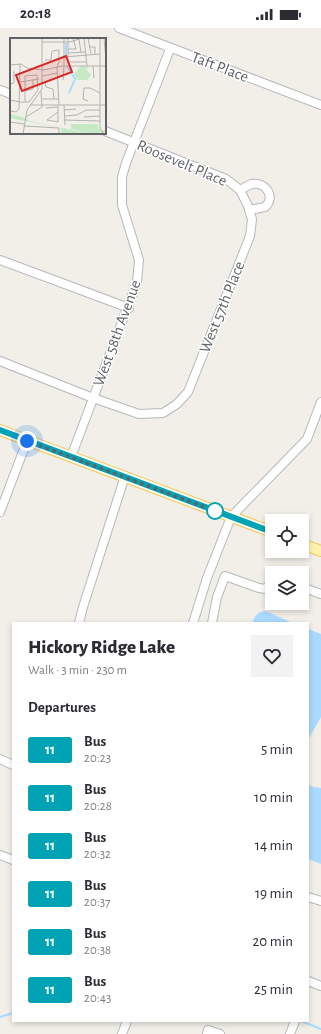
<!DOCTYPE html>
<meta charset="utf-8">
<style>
:root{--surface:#fff;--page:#f2f2f3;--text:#2b2b33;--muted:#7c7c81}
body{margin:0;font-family:"Alegreya Sans",sans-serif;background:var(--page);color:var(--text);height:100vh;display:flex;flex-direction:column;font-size:15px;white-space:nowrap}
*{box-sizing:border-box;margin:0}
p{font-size:13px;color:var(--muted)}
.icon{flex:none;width:22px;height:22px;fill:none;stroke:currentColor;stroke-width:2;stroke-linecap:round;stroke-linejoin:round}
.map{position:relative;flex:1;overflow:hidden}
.details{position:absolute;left:12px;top:594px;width:297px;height:400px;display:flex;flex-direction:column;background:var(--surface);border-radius:0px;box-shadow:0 2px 6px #0003}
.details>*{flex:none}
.badge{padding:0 8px;border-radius:3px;font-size:14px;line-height:26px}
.buttons{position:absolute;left:265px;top:486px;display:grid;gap:8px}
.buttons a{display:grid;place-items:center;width:44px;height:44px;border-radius:0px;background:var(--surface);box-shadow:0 2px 6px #0003;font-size:20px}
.you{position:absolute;width:20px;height:20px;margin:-10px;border:3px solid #fff;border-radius:50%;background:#1a73e8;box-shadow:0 0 0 6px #1a73e833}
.map>.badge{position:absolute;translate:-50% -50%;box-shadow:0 0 0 2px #fff}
h2{padding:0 16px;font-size:15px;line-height:36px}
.round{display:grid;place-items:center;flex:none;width:42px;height:42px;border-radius:0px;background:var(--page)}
.overview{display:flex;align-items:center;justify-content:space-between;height:68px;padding:0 16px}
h1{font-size:19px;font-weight:800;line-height:30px}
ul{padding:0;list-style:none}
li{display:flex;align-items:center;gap:12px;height:48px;padding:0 16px}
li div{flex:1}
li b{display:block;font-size:15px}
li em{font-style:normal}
li .badge{min-width:44px;font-weight:700;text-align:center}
.status{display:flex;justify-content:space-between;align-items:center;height:28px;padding:0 20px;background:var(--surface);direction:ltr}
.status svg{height:11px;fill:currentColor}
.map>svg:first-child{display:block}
.water{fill:#aadaff}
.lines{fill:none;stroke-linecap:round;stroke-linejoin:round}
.stream{stroke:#aadaff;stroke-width:2}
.minor-casing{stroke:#b5b8bc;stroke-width:10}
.major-casing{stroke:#f2c960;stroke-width:12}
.minor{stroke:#fff;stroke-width:8}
.major{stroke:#fff2af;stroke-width:10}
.line-casing{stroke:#fff;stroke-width:9}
.line{stroke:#00a3b4;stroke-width:6}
.walk{stroke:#5f6368;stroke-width:4;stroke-dasharray:0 7.2}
.stop-dot{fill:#fff;stroke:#00a3b4;stroke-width:2}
.labels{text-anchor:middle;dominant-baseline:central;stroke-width:3;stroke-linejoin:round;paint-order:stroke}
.street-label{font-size:16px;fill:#5f6368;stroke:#fff}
.inset-river{fill:none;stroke:#aadaff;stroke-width:2}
.inset-road{fill:none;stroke:#b3b3b1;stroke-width:1}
.view{fill:#d62828;fill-opacity:0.15;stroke:#d62828;stroke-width:2}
.inset-edge{fill:none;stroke:#5f6368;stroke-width:2}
</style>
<div class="status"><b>20:18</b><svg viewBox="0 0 49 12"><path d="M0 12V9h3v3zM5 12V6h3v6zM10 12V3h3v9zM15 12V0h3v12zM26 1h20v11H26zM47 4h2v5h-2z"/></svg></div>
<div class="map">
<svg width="321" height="1006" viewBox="0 0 321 1006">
<rect width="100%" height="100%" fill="#f1efe8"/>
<g class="water">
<path d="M265 583 293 595H252C255 588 257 584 265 583Z"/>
<path d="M308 601 321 606V689L308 712Z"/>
<path d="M308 756 313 759 321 760V836L308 831Z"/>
</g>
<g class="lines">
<g class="stream">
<path d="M0 989 13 985"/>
<path d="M301 993 321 1001"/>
</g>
<defs>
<g id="minor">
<path d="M119 0 321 77"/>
<path d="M0 62 11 66"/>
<path d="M240 162C244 160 248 157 252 156 266 154 276 169 265 179L249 182"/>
<path d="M0 232 129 280"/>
<path d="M0 333 93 370 139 386 163 385 177 376 188 364 250 208 252 191 248 178 240 162 226 151 105 103"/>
<path d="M71 429 137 254 139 232 122 177V149L126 135 170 21"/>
<path d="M0 484 27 413"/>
<path d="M302 559 321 566"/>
<path d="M79 595 83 579 125 448"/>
<path d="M193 595 207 550 231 489 307 411 321 374"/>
<path d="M212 595 217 569 225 548 259 560 266 561 272 553"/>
<path d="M0 731 13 737"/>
<path d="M0 827 13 832"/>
<path d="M308 869 321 873"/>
<path d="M308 953 321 958"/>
<path d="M122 1006 127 993"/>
<path d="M207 1006 208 1002 220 1006"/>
<path d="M290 1006 295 993"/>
</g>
<g id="major">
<path d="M0 402 272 504"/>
<path d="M302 516 321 523"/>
</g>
</defs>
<use href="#minor" class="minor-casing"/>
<use href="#major" class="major-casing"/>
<use href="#minor" class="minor"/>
<use href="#major" class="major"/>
</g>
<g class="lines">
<defs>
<path id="line" d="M0 402 272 504"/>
</defs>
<use href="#line" class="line-casing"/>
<use href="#line" class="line"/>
<path class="walk" d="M27 413 218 484 215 483"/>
</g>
<circle class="stop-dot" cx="215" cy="483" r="8"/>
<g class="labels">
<g class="street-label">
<text transform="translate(220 39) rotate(21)">Taft Place</text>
<text transform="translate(182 135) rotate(23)">Roosevelt Place</text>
<text transform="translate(222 279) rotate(-68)">West 57th Place</text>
<text transform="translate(117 305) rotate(-70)">West 58th Avenue</text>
</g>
</g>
<g transform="translate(10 10)">
<rect width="96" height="96" fill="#f1efe8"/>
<path d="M71 28 79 29 76 31 81 37 77 42H67L64 36ZM0 76 16 80 19 83 81 96H52L51 90 0 80ZM61 86H88V90L92 93 96 92V94L82 96 61 91Z" fill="#c5e8c5"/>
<path class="inset-river" d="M56 18V5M57 28 65 41 59 55"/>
<path class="inset-road" d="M54 0V28M58 0V24H77M74 0 77 28M78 0 81 16M90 0V90L94 96M94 0 96 22M69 1 71 15M32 4H60L72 0M79 9H85V16M58 11H66L63 0M58 15 76 14M54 19 90 16M35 22H41L42 13 49 12V24L47 29M0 27 11 26 17 30 34 32 52 28H96M83 28 84 40M47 29 49 67M32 38 48 35M53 42 54 28M10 44 29 41M35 44 36 49 43 51 44 61M0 46 4 45V33M74 50H80L90 55M74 50 73 61 78 63M15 53 23 51V41M32 61H49M0 62 10 64H19L28 52 27 37 15 38V64M20 67H96M54 67 55 87M36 70 48 69M54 72 66 71M0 73 6 74 9 71 10 26M48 74 37 82 48 84V67M54 78 67 77 76 72H90M16 79 32 69 31 53M74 79 90 78M54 82 90 83M0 84 14 86M14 88 49 90V96M13 96 17 72 32 51V0"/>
<path class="view" d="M56 18 62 34 12 53 6 37Z"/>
<rect width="96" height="96" class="inset-edge"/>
</g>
</svg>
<div class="buttons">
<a><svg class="icon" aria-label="locate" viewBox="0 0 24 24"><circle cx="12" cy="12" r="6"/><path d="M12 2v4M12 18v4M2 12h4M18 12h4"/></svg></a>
<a><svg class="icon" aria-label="layers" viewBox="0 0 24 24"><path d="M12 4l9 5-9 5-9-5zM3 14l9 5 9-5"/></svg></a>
</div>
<div class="you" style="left:27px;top:413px"></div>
<section class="details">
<div class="overview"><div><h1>Hickory Ridge Lake</h1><p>Walk · 3 min · 230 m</p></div><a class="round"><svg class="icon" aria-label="heart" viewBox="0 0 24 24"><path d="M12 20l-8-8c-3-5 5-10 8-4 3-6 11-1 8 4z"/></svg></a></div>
<h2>Departures</h2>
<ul>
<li><span class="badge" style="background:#00a3b4;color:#fff">11</span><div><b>Bus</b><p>20:23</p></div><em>5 min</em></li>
<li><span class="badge" style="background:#00a3b4;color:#fff">11</span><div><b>Bus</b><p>20:28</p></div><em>10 min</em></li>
<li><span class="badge" style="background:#00a3b4;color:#fff">11</span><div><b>Bus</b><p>20:32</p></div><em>14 min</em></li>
<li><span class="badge" style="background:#00a3b4;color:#fff">11</span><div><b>Bus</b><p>20:37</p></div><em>19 min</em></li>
<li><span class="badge" style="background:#00a3b4;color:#fff">11</span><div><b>Bus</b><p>20:38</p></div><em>20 min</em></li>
<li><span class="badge" style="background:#00a3b4;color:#fff">11</span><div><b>Bus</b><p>20:43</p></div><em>25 min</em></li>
</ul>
</section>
</div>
